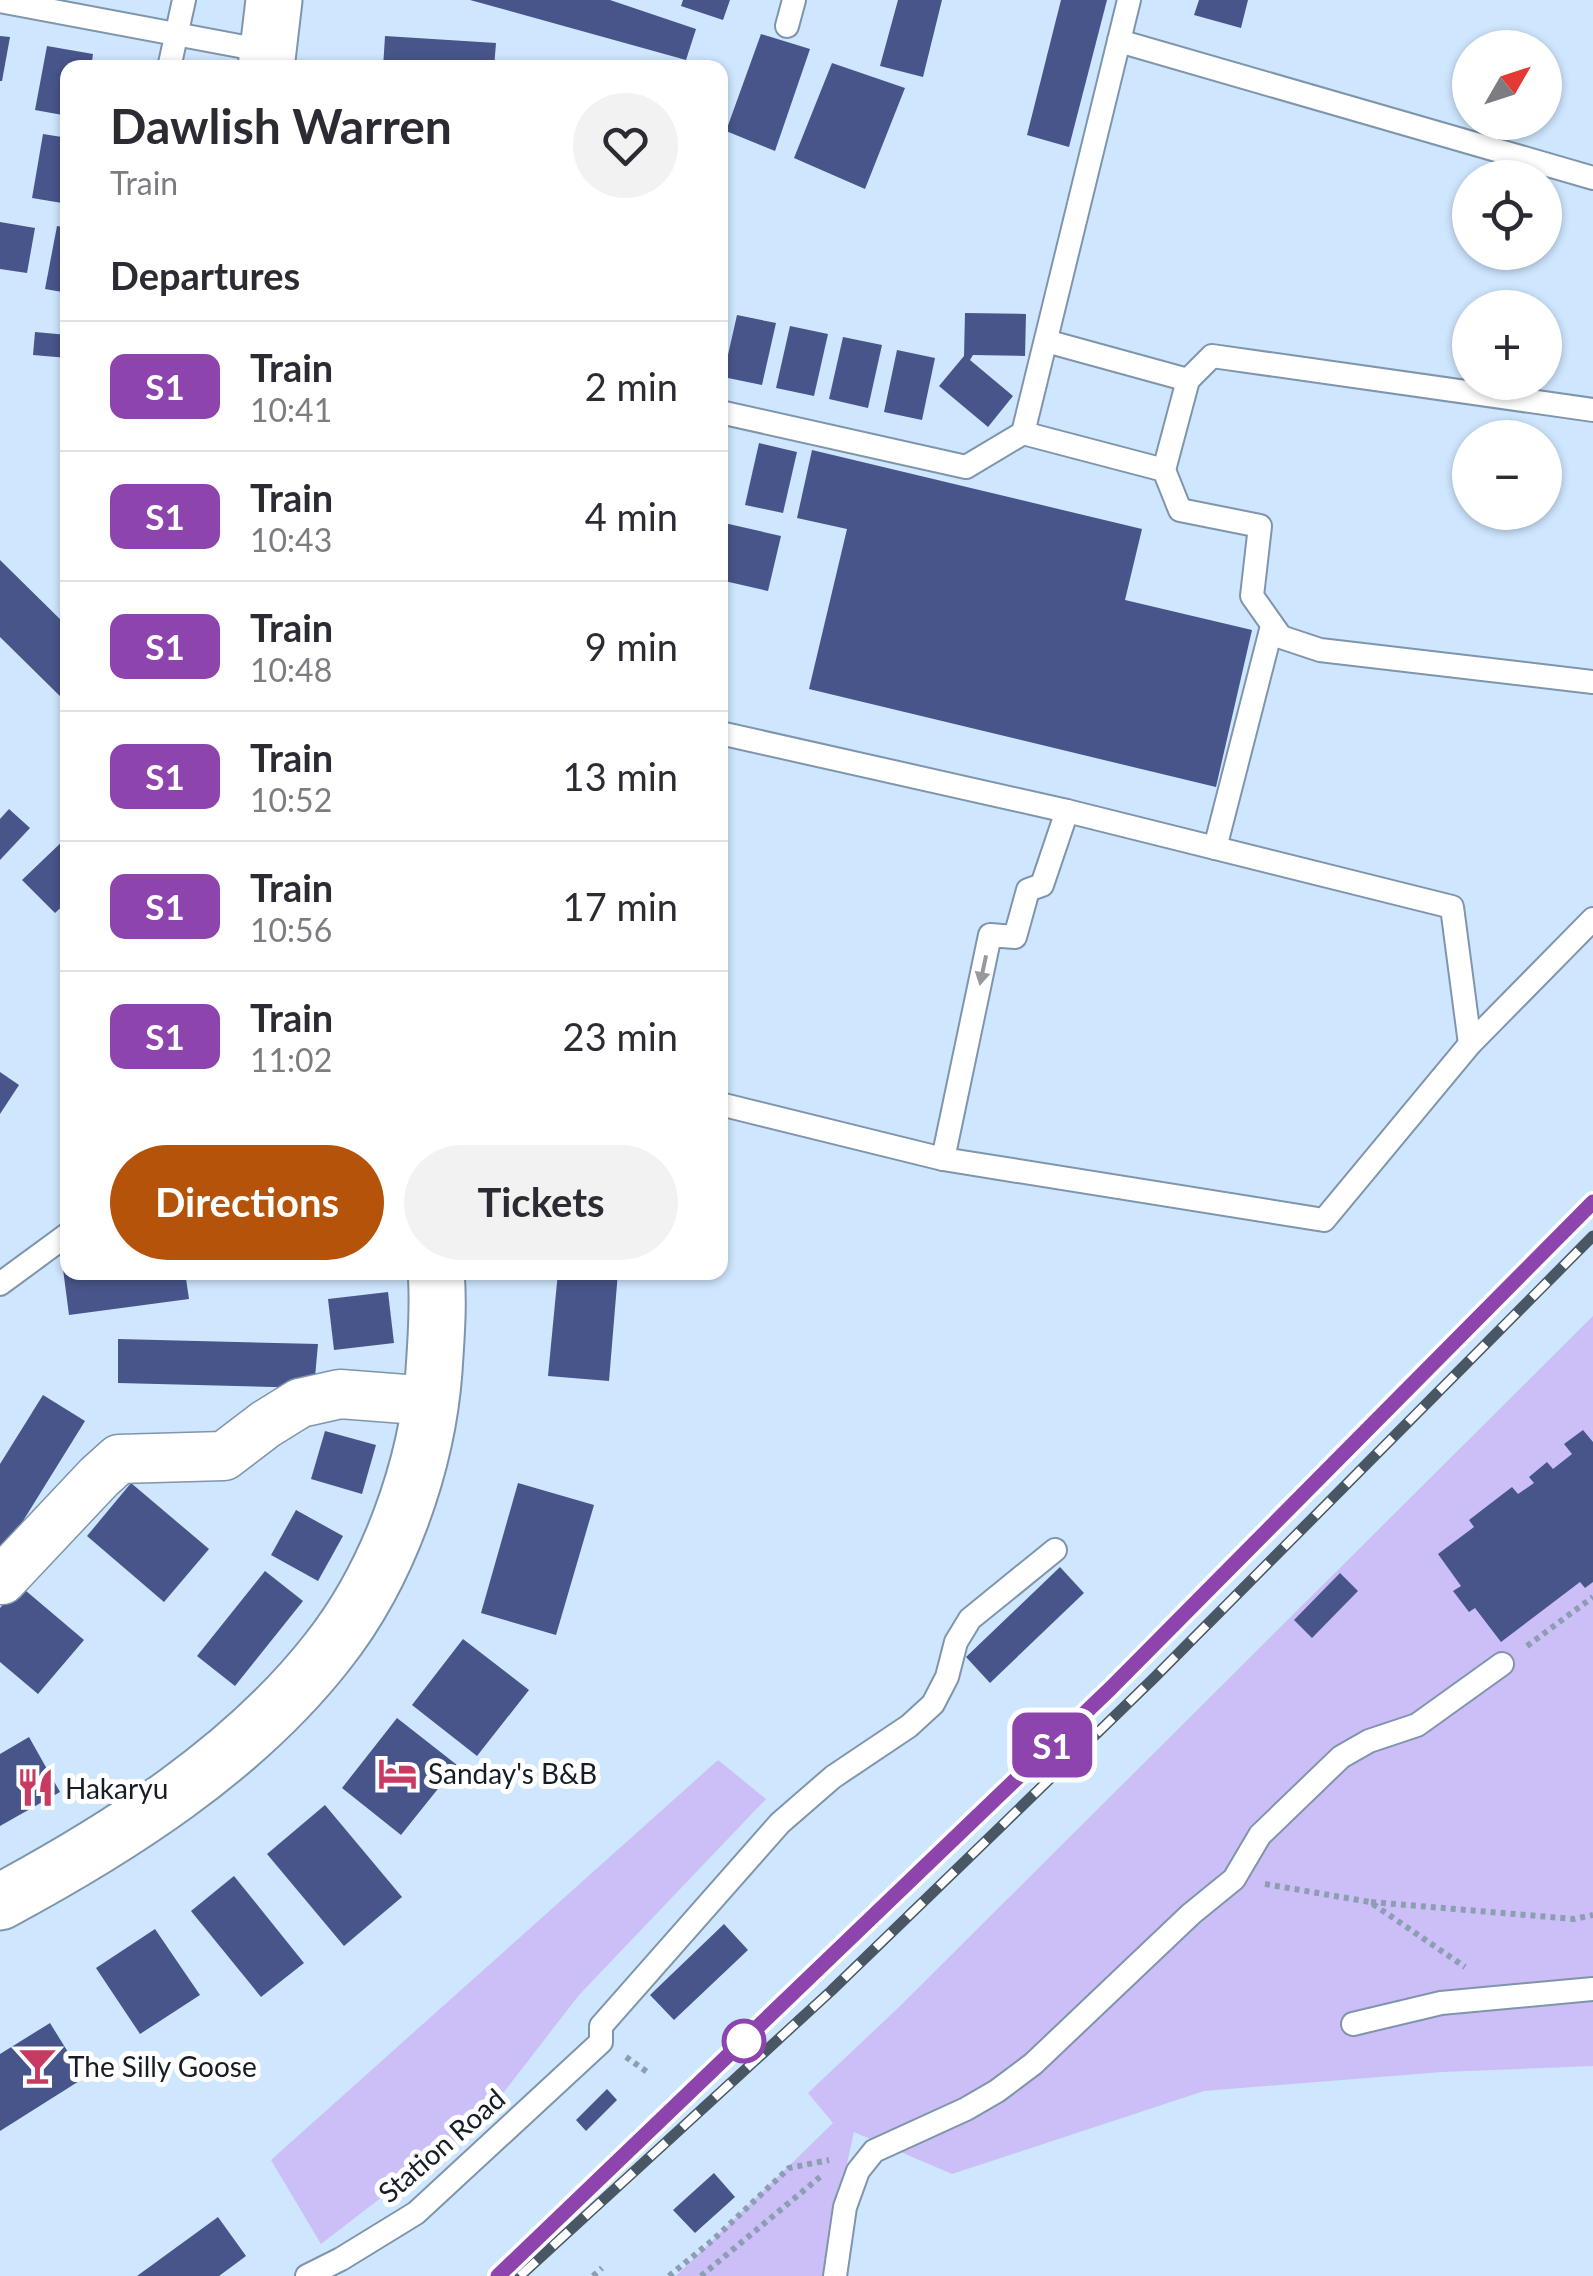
<!DOCTYPE html>
<meta charset="utf-8">
<style>
:root{--surface:#fff;--page:#f2f2f3;--text:#2b2b33;--muted:#7c7c81;--line:#e1e1e2;--accent:#b45309}
body{margin:0;font-family:Lato,sans-serif;background:var(--page);color:var(--text);height:100vh;display:flex;flex-direction:column;font-size:38px;white-space:nowrap}
*{box-sizing:border-box;margin:0}
p{font-size:32px;color:var(--muted)}
.icon{flex:none;width:55px;height:55px;fill:none;stroke:currentColor;stroke-width:2;stroke-linecap:round;stroke-linejoin:round}
.map{position:relative;flex:1;overflow:hidden}
.drawer{position:absolute;left:60px;top:60px;width:668px;height:1220px;display:flex;flex-direction:column;background:var(--surface);border-radius:20px;box-shadow:0 2px 8px #0004}
.drawer>*{flex:none}
.badge{padding:0 20px;border-radius:15px;font-size:35px;line-height:65px}
.needle{width:65px;rotate:51deg}
.controls{position:absolute;left:1452px;top:30px;display:grid;gap:20px}
.controls a{display:grid;place-items:center;width:110px;height:110px;border-radius:50%;background:var(--surface);box-shadow:0 2px 8px #0004;font-size:50px}
.map>.badge{position:absolute;translate:-50% -50%;box-shadow:0 0 0 5px #fff}
h2{padding:0 50px;font-size:38px;line-height:90px}
.round{display:grid;place-items:center;flex:none;width:105px;height:105px;border-radius:52px;background:var(--page)}
.summary{display:flex;align-items:center;justify-content:space-between;height:170px;padding:0 50px}
h1{font-size:48px;font-weight:700;line-height:75px}
.primary-button{display:flex;gap:20px;margin-top:auto;padding:20px 50px}
.primary-button a{flex:1;height:115px;border-radius:60px;background:var(--accent);color:#fff;font-size:40px;font-weight:700;line-height:115px;text-align:center}
.primary-button a+a{background:var(--page);color:var(--text)}
ul{padding:0;list-style:none}
li{display:flex;align-items:center;gap:30px;height:130px;padding:0 50px;border-top:2px solid var(--line)}
li div{flex:1}
li b{display:block;font-size:38px}
li em{font-style:normal}
li .badge{min-width:110px;font-weight:700;text-align:center}
.map>svg:first-child{display:block}
.green{fill:#ccbef7}
.building{fill:#48558a}
.lines{fill:none;stroke-linecap:round;stroke-linejoin:round}
.service-casing{stroke:#7f95ab;stroke-width:26}
.minor-casing{stroke:#7f95ab;stroke-width:51}
.tertiary-casing{stroke:#7f95ab;stroke-width:59}
.path{stroke:#8c9eb1;stroke-width:6;stroke-dasharray:5 5;stroke-linecap:butt}
.service{stroke:#fff;stroke-width:22}
.minor{stroke:#fff;stroke-width:48}
.tertiary{stroke:#fff;stroke-width:55}
.rail-casing{stroke:#495663;stroke-width:11}
.rail{stroke:#fff;stroke-width:8;stroke-dasharray:22;stroke-linecap:butt}
.oneway{fill:#96999d}
.line-casing{stroke:#fff;stroke-width:22}
.line{stroke:#8e44ad;stroke-width:15}
.stop-dot{fill:#fff;stroke:#8e44ad;stroke-width:5}
.labels{text-anchor:middle;dominant-baseline:central;stroke-width:10;stroke-linejoin:round;paint-order:stroke}
.poi-label{font-size:28px;fill:#151d26;stroke:#fff;text-anchor:start}
.street-label{font-size:28px;fill:#151d26;stroke:#fff}
</style>
<div class="map">
<svg width="1593" height="2276" viewBox="0 0 1593 2276">
<rect width="100%" height="100%" fill="#cee6fe"/>
<g class="green">
<path d="M1593 1316V2066L1442 2072 1204 2091 952 2174 854 2132 822 2276H676L833 2123 808 2093 898 2008Z"/>
<path d="M718 1760 766 1799 579 1995 483 2119 321 2244 271 2160Z"/>
</g>
<g class="building">
<path d="M470 0H610L696 29 686 60Z"/>
<path d="M683 0H730L723 20 681 6Z"/>
<path d="M898 0H942L923 77 880 66Z"/>
<path d="M1061 0H1107L1069 147 1027 135Z"/>
<path d="M1199 0H1248L1241 28 1194 15Z"/>
<path d="M761 34 810 49 775 151 726 131Z"/>
<path d="M0 36 10 37 2 81H0Z"/>
<path d="M385 36 496 43 494 68H383Z"/>
<path d="M47 46 93 54 91 68H68V116L35 110Z"/>
<path d="M832 63 905 88 865 189 794 158Z"/>
<path d="M43 134 68 138V204L32 198Z"/>
<path d="M0 222 35 228 27 273 0 269Z"/>
<path d="M57 226 68 228V293L45 289Z"/>
<path d="M965 313 1026 314 1025 356 973 355 970 360 1013 396 988 427 939 386 964 356Z"/>
<path d="M737 315 776 323 762 385 723 377Z"/>
<path d="M790 326 828 334 814 396 776 388Z"/>
<path d="M35 332 68 335V358L33 355Z"/>
<path d="M843 337 882 345 868 408 829 399Z"/>
<path d="M897 350 935 358 922 420 884 412Z"/>
<path d="M759 443 797 452 783 513 745 505Z"/>
<path d="M812 450 1142 529 1125 600 1252 630 1216 787 809 689 847 529 797 518Z"/>
<path d="M720 522 781 536 768 591 720 580Z"/>
<path d="M0 560 68 627V704L0 637Z"/>
<path d="M9 809 30 828 0 860V819Z"/>
<path d="M68 836V901L55 913 22 880Z"/>
<path d="M0 1072 19 1085 0 1114Z"/>
<path d="M68 1268V1272H185L189 1299 69 1315 63 1269Z"/>
<path d="M558 1272H618L609 1381 548 1376Z"/>
<path d="M388 1292 394 1343 334 1350 328 1299Z"/>
<path d="M118 1339 318 1344 314 1388 118 1383Z"/>
<path d="M43 1395 85 1421 5 1550 0 1546V1464Z"/>
<path d="M1583 1430 1593 1442V1582L1585 1588 1580 1582 1501 1642 1475 1608 1469 1612 1453 1591 1461 1586 1438 1554 1474 1527 1469 1520 1512 1487 1518 1494 1534 1483 1529 1477 1547 1462 1553 1469 1572 1454 1564 1444Z"/>
<path d="M325 1431 376 1445 362 1494 311 1479Z"/>
<path d="M131 1483 209 1549 164 1602 87 1536Z"/>
<path d="M518 1483 594 1505 556 1635 481 1613Z"/>
<path d="M296 1510 343 1536 318 1581 271 1555Z"/>
<path d="M1060 1567 1084 1593 990 1683 966 1657Z"/>
<path d="M265 1571 303 1601 235 1686 197 1656Z"/>
<path d="M1340 1573 1358 1591 1312 1638 1294 1620Z"/>
<path d="M19 1585 84 1640 38 1694 0 1662V1608Z"/>
<path d="M463 1639 529 1690 477 1756 412 1705Z"/>
<path d="M397 1718 457 1765 401 1835 342 1788Z"/>
<path d="M29 1737 60 1792 0 1826V1754Z"/>
<path d="M325 1805 402 1897 344 1946 267 1854Z"/>
<path d="M234 1876 304 1963 261 1997 191 1911Z"/>
<path d="M724 1924 748 1950 674 2020 650 1995Z"/>
<path d="M155 1929 200 1995 140 2034 96 1968Z"/>
<path d="M50 2023 84 2078 0 2131V2054Z"/>
<path d="M607 2089 617 2100 586 2131 576 2120Z"/>
<path d="M714 2173 735 2197 695 2233 673 2210Z"/>
<path d="M218 2217 246 2256 219 2276H137Z"/>
</g>
<g class="lines">
<defs>
<g id="service">
<path d="M0 1 266 51"/>
<path d="M787 26 794 0"/>
<path d="M1119 41 1593 178"/>
<path d="M169 68 184 0"/>
<path d="M1046 341 1188 380 1212 356 1593 410"/>
<path d="M720 412 966 467 1023 433 1129 0"/>
<path d="M1023 433 1164 470 1180 510 1260 526 1252 596 1281 637 1320 650 1593 682"/>
<path d="M1164 470 1188 380"/>
<path d="M720 733 1067 811 1452 907 1470 1044"/>
<path d="M1215 848 1272 626"/>
<path d="M720 1104 943 1159 1324 1220 1470 1044 1593 919"/>
<path d="M943 1159 990 935 1015 937 1028 890 1042 885 1067 811"/>
<path d="M0 1284 68 1234"/>
<path d="M1353 2024 1441 2003 1593 1989"/>
<path d="M307 2276 341 2259 416 2213 601 2042V2026L780 1823 833 1777 909 1726 933 1704 947 1677 956 1642 970 1619 1055 1550"/>
<path d="M835 2276 845 2207 858 2171 874 2151 966 2109 997 2091 1033 2064 1191 1914 1234 1879 1260 1835 1341 1757 1369 1741 1417 1725 1502 1664"/>
</g>
<path id="minor" d="M2 1580 99 1477 119 1459 224 1456 266 1424 300 1403 340 1394 431 1401"/>
<g id="tertiary">
<path d="M266 68 274 0"/>
<path d="M0 1902C119 1838 244 1759 328 1651 388 1575 427 1466 434 1371 436 1339 439 1305 436 1272"/>
</g>
</defs>
<use href="#service" class="service-casing"/>
<use href="#minor" class="minor-casing"/>
<use href="#tertiary" class="tertiary-casing"/>
<g class="path">
<path d="M1527 1646 1593 1597"/>
<path d="M1265 1884 1370 1902 1465 1967"/>
<path d="M1371 1902 1574 1919 1593 1915"/>
<path d="M626 2057 650 2074"/>
<path d="M593 2276 602 2268"/>
<path d="M669 2276 714 2239 789 2168 829 2160"/>
<path d="M701 2276 820 2177"/>
</g>
<use href="#service" class="service"/>
<use href="#minor" class="minor"/>
<use href="#tertiary" class="tertiary"/>
<defs>
<g id="rail">
<path d="M498 2276 1138 1662 1593 1202"/>
<path d="M520 2276 831 1991 1154 1678 1593 1236"/>
</g>
</defs>
<use href="#rail" class="rail-casing"/>
<use href="#rail" class="rail"/>
</g>
<defs><path id="oneway-solid" d="M-6-.8H1V-3.2L6.5 0L1 3.2V.8H-6Z" transform="scale(2.5)"/></defs>
<use class="oneway" href="#oneway-solid" transform="translate(983 970) rotate(102)"/>
<g class="lines">
<defs>
<path id="line" d="M498 2276 1111 1688 1593 1202"/>
</defs>
<use href="#line" class="line-casing"/>
<use href="#line" class="line"/>
</g>
<defs>
<symbol id="hotel-bare" viewBox="-9 -9 18 18"><path d="M-6-4.5h1.5V1H6V5H4.5V3h-9V5H-6ZM-4 0a1.8 1.8 0 1 1 3.6 0ZM.5 0V-2.5h3Q6-2.5 6 0Z" fill="#c93a62" stroke="#fff" stroke-width="2.5" paint-order="stroke"/></symbol>
<symbol id="restaurant-bare" viewBox="-9 -9 18 18"><path d="M-5-6h1v4h1v-4h1v4h1v-4h1v5L-1.5 .5V6h-2V.5L-5-1ZM5-6V6H3V1.5H1.5Q1.5-4 5-6Z" fill="#c93a62" stroke="#fff" stroke-width="2.5" paint-order="stroke"/></symbol>
<symbol id="bar-bare" viewBox="-9 -9 18 18"><path d="M-6-5H6L.8 .8V4.5H3.5V6h-7V4.5H-.8V.8Z" fill="#c93a62" stroke="#fff" stroke-width="2.5" paint-order="stroke"/></symbol>
</defs>
<g fill-rule="evenodd">
<use href="#hotel-bare" x="370" y="1746" width="55" height="55"/>
<use href="#restaurant-bare" x="8" y="1760" width="55" height="55"/>
<use href="#bar-bare" x="10" y="2038" width="55" height="55"/>
</g>
<circle class="stop-dot" cx="744" cy="2041" r="20"/>
<g class="labels">
<g class="poi-label">
<text x="428" y="1773">Sanday's B&amp;B</text>
<text x="65" y="1788">Hakaryu</text>
<text x="68" y="2066">The Silly Goose</text>
</g>
<g class="street-label">
<text transform="translate(441 2145) rotate(-41)">Station Road</text>
</g>
</g>
</svg>
<div class="controls">
<a><svg class="needle" viewBox="-14 -14 28 28"><path d="M0-13l5 13h-10z" fill="#e53935"/><path d="M0 13l5-13h-10z" fill="#7c7c81"/></svg></a>
<a><svg class="icon" aria-label="locate" viewBox="0 0 24 24"><circle cx="12" cy="12" r="6"/><path d="M12 2v4M12 18v4M2 12h4M18 12h4"/></svg></a>
<a>+</a>
<a>−</a>
</div>
<b class="badge" style="left:1052px;top:1745px;background:#8e44ad;color:#fff">S1</b>
<section class="drawer">
<div class="summary"><div><h1>Dawlish Warren</h1><p>Train</p></div><a class="round"><svg class="icon" aria-label="heart" viewBox="0 0 24 24"><path d="M12 20l-8-8c-3-5 5-10 8-4 3-6 11-1 8 4z"/></svg></a></div>
<h2>Departures</h2>
<ul>
<li><span class="badge" style="background:#8e44ad;color:#fff">S1</span><div><b>Train</b><p>10:41</p></div><em>2 min</em></li>
<li><span class="badge" style="background:#8e44ad;color:#fff">S1</span><div><b>Train</b><p>10:43</p></div><em>4 min</em></li>
<li><span class="badge" style="background:#8e44ad;color:#fff">S1</span><div><b>Train</b><p>10:48</p></div><em>9 min</em></li>
<li><span class="badge" style="background:#8e44ad;color:#fff">S1</span><div><b>Train</b><p>10:52</p></div><em>13 min</em></li>
<li><span class="badge" style="background:#8e44ad;color:#fff">S1</span><div><b>Train</b><p>10:56</p></div><em>17 min</em></li>
<li><span class="badge" style="background:#8e44ad;color:#fff">S1</span><div><b>Train</b><p>11:02</p></div><em>23 min</em></li>
</ul>
<div class="primary-button"><a>Directions</a><a>Tickets</a></div>
</section>
</div>
